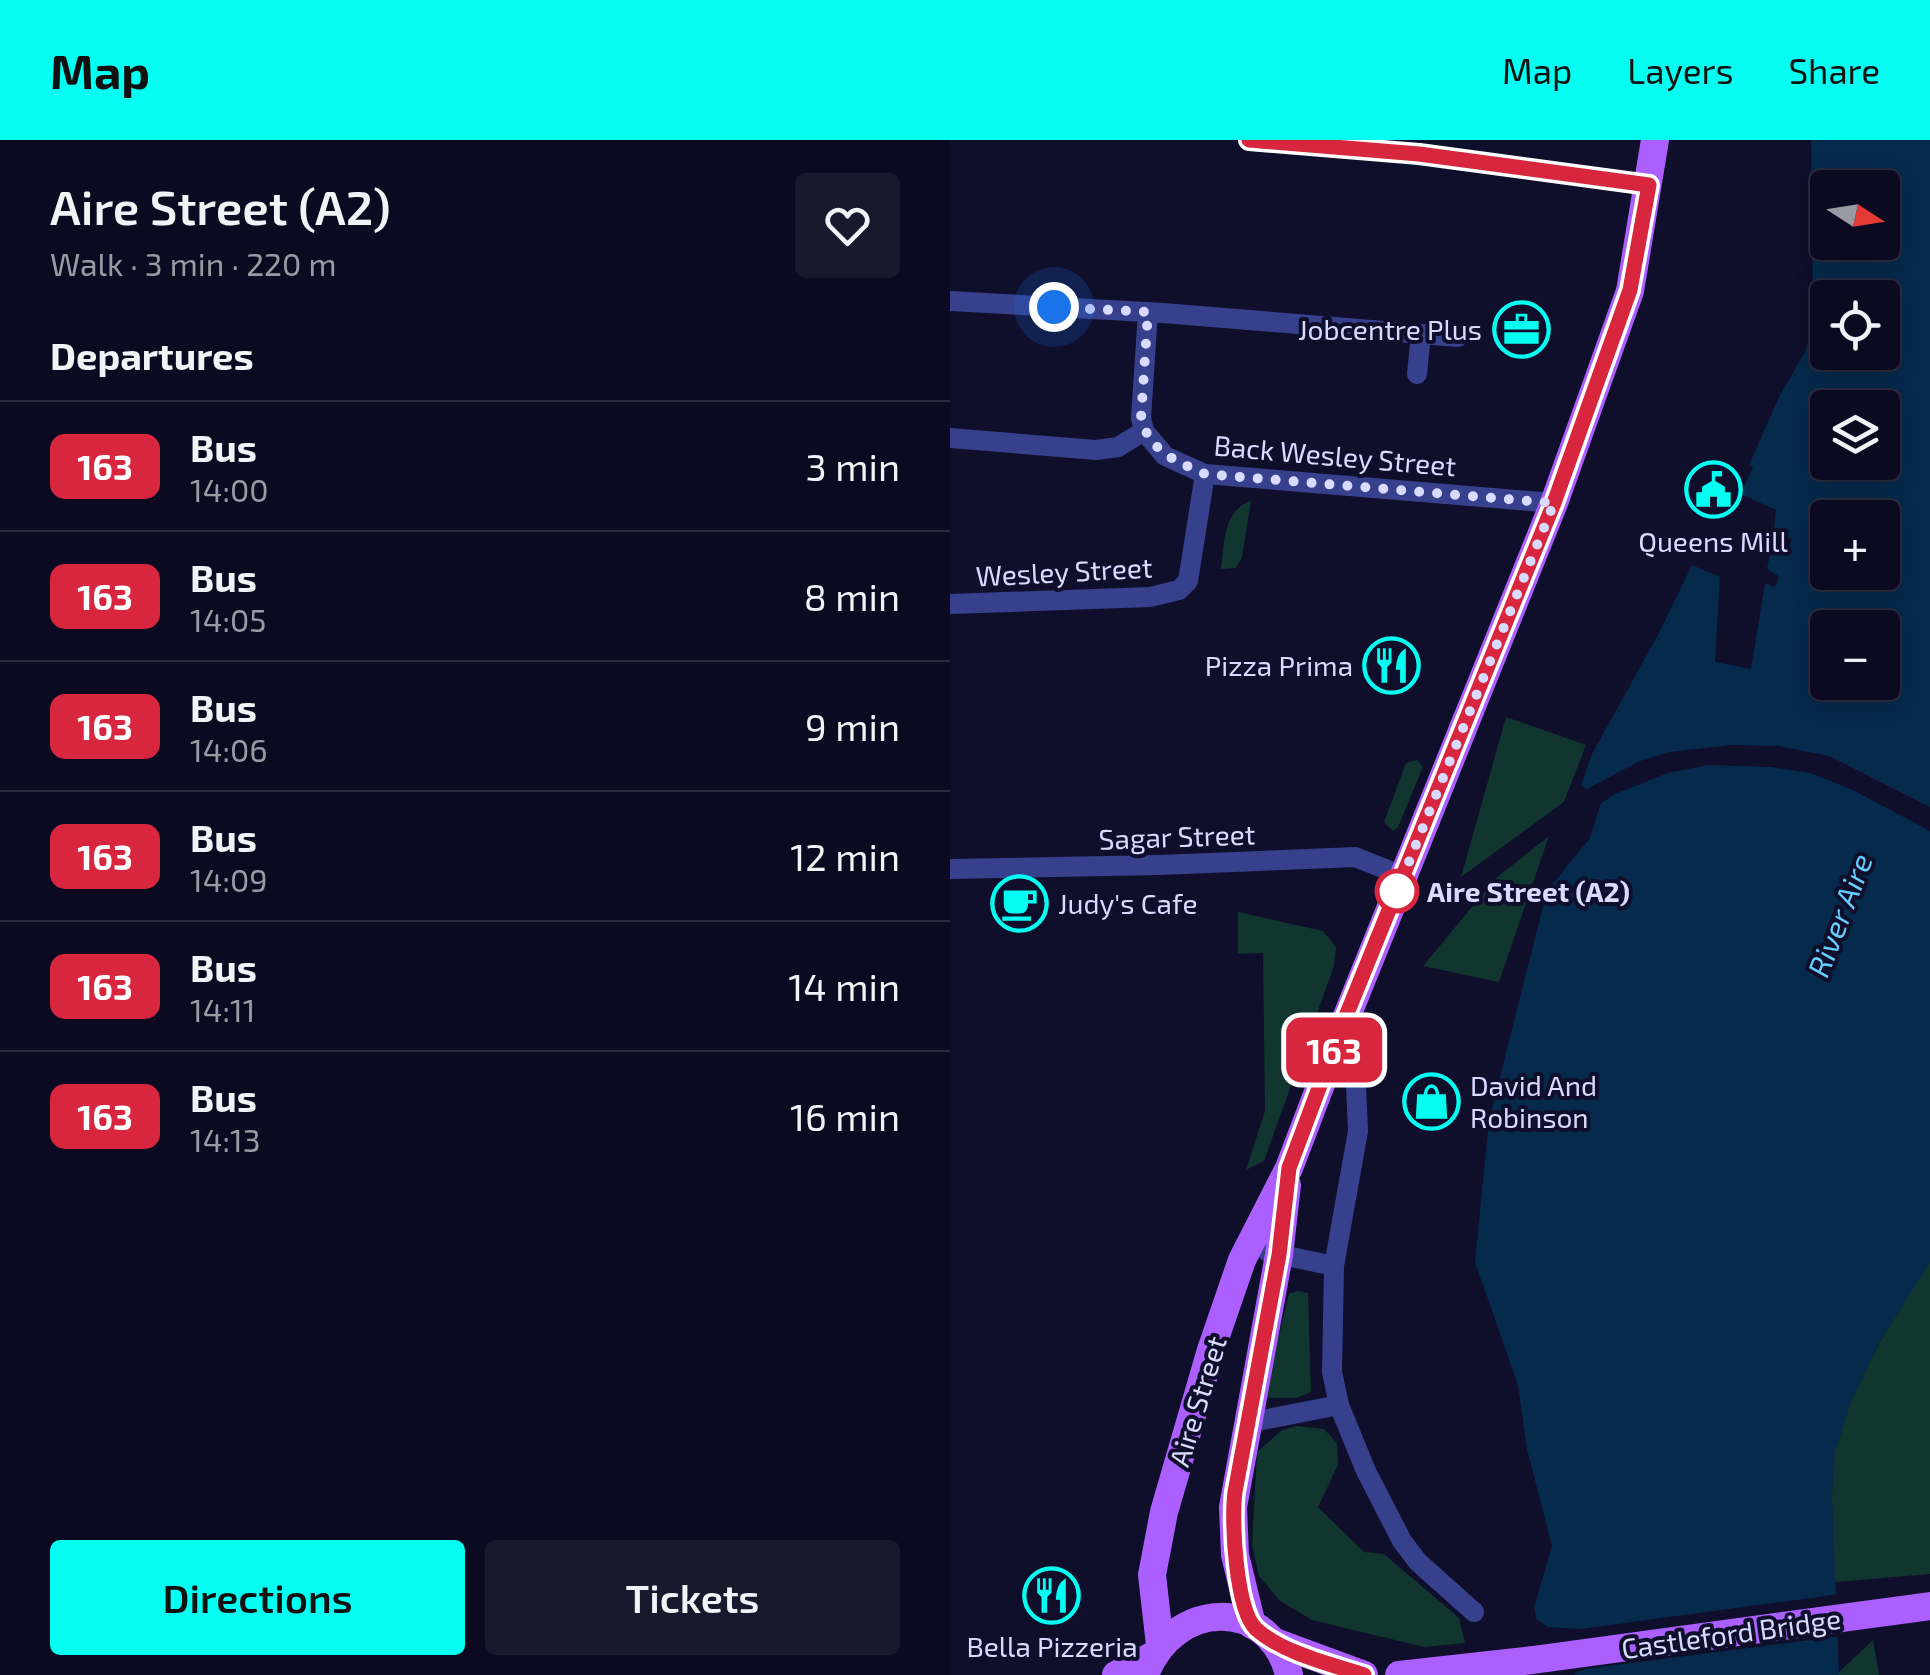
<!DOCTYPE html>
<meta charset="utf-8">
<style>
:root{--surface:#0b0a20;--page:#19182d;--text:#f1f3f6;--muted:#9a9aa5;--line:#2b2b3e;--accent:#04fff2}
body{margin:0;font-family:"Exo 2",sans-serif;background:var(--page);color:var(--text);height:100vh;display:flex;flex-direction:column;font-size:38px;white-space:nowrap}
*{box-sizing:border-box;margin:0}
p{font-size:32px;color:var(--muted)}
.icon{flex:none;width:55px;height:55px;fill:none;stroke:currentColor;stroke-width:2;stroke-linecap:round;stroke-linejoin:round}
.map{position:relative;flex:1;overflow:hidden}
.sheet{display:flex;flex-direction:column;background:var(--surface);width:950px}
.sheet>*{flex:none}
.badge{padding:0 20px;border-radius:15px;font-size:35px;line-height:65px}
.needle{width:65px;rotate:102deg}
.controls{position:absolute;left:860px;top:30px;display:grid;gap:20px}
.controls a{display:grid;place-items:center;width:90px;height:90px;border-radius:10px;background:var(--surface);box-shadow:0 5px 25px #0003,0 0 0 2px var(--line);font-size:50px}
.you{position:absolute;width:50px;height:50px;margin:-25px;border:8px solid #fff;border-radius:50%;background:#1a73e8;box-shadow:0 0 0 15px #1a73e833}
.map>.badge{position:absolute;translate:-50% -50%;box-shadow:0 0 0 5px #fff}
h2{padding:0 50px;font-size:38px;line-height:90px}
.round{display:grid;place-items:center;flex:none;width:105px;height:105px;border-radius:10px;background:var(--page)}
.summary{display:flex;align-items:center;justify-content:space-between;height:170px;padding:0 50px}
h1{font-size:48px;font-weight:600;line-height:75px}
.primary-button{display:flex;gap:20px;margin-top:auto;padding:20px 50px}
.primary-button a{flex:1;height:115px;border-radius:10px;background:var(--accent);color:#111;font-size:40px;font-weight:600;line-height:115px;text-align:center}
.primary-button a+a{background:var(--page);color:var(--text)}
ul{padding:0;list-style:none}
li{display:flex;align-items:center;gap:30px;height:130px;padding:0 50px;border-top:2px solid var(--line)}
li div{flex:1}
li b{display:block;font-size:38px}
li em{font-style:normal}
li .badge{min-width:110px;font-weight:700;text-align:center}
header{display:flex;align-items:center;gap:60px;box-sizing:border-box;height:140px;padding:0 50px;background:var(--accent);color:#111}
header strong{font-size:48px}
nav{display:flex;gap:55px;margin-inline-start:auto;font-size:35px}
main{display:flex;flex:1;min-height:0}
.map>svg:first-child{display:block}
.green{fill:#11352f}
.water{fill:#062a4c;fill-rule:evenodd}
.pier{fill:#0f0e2b}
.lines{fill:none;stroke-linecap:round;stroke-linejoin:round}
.pedestrian{stroke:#36408d;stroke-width:20}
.minor{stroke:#36408d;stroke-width:20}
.tertiary{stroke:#36408d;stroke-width:20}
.primary{stroke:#ab5fff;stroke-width:28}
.line-casing{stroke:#fff;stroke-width:22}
.line{stroke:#d7263d;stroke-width:15}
.walk{stroke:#d8daff;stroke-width:10;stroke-dasharray:0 18}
.stop-dot{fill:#fff;stroke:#d7263d;stroke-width:5}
.labels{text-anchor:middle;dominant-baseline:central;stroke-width:8;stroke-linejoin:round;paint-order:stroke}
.poi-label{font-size:28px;fill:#d8daff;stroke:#0f0e2b;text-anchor:end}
.street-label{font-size:28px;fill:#d8daff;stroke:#0f0e2b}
.stop-label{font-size:28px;font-weight:bold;fill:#d8daff;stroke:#0f0e2b;text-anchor:start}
.water-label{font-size:30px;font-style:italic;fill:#66cfff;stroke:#0f0e2b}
</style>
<header>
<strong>Map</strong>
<nav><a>Map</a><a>Layers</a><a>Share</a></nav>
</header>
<main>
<section class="sheet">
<div class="summary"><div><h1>Aire Street (A2)</h1><p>Walk · 3 min · 220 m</p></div><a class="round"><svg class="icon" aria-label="heart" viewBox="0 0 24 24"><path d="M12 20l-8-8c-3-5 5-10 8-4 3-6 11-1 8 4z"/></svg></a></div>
<h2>Departures</h2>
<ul>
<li><span class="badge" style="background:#d7263d;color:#fff">163</span><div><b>Bus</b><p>14:00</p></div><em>3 min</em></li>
<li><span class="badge" style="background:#d7263d;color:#fff">163</span><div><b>Bus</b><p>14:05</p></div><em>8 min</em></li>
<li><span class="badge" style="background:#d7263d;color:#fff">163</span><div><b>Bus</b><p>14:06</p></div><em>9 min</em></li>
<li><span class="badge" style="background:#d7263d;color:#fff">163</span><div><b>Bus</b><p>14:09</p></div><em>12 min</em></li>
<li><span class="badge" style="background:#d7263d;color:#fff">163</span><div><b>Bus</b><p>14:11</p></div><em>14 min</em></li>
<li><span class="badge" style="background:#d7263d;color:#fff">163</span><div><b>Bus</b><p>14:13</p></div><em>16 min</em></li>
</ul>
<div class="primary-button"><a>Directions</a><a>Tickets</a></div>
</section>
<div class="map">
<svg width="980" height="1535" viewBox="0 0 980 1535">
<rect width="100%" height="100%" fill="#0f0e2b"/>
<g class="green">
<path d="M301 360 292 417 286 428 271 429C275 401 272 373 301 360Z"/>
<path d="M556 577 636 605 614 662 511 737Z"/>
<path d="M467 620 473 627 448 687 443 691 434 682 456 623Z"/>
<path d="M599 696 549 842 473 826 546 738Z"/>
<path d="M288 772 373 791 386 807 384 826 314 1021 296 1030 315 971 313 813 288 814Z"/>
<path d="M980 1122V1434L885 1442C883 1400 876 1350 885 1309 902 1241 942 1180 980 1122Z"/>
<path d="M348 1151 358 1153 361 1252 346 1258H314L339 1154Z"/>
<path d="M347 1286 374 1289 387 1303 388 1325 368 1367 414 1412 434 1414 509 1478 515 1503 474 1507 362 1480 330 1461 309 1436 302 1405 307 1312 332 1290Z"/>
<path d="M923 1500 929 1535H889V1532Z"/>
</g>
<path class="water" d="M861 0H980V1122L929 1203 901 1262 885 1312 882 1356 889 1535H597L584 1467 602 1406 577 1309 568 1245 525 1122 539 980 597 751 640 698 651 662 631 645 642 614 709 493 742 425 770 437 765 522 801 529 815 443 825 447 829 436 817 429 821 409 836 415 842 399 824 390 826 370 791 354 803 327 799 325 829 257 855 212 860 194 863 164ZM878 48H932V102H878ZM878 158H932V212H878ZM878 268H932V322H878ZM878 378H932V432H878ZM878 488H932V542H878Z"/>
<g class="pier">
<path d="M782 605 828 606 879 616 980 667V691L903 650 860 633 821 627 758 625 718 633 665 654 644 668 646 663 631 652 690 621 720 612Z"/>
<path d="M890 1454 892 1496 634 1529 623 1535H592L580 1475 598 1487 631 1489Z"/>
</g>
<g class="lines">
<path class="pedestrian" d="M0 729 209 725"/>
<g class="minor">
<path d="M0 161 213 173 508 197"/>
<path d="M467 234 471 194"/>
<path d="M194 291 191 278 198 172"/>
<path d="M0 298 146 310 168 307 194 291 215 316 255 334 604 363"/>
<path d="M0 464 200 457 229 450 238 441 255 334"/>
<path d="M209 725 405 717 453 736"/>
<path d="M397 878 405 923 408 991 384 1126 382 1232 389 1265 416 1331 452 1401 468 1422 524 1472"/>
<path d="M318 1112 384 1126"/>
<path d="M297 1283 389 1265"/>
</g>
<path class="tertiary" d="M298 0 469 14 699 45"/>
<g class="primary">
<path d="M302 1485 285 1415 283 1367 329 1115 337 1045"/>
<path d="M322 1501 414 1535"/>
<path d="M210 1505 202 1435 214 1372 261 1210 292 1120 339 1028 397 876 604 363 680 151 705 0"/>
<path d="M166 1535 202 1516"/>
<path d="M195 1535C223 1459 320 1456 339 1535"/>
<path d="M449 1535 583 1520 980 1466"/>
</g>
</g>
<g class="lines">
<defs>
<path id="line" d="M299 0 469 14 699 45 680 150 604 363 396 876 339 1028 329 1115 285 1352C281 1381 286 1470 306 1489 333 1513 380 1524 414 1535"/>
</defs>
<use href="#line" class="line-casing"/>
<use href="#line" class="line"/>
<path class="walk" d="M104 167 198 172 191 278C200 312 226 321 255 334L604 363 442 764 447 751"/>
</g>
<defs>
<symbol id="office-ring" viewBox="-11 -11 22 22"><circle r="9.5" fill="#0f0e2b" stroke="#04fff2" stroke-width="1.5"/><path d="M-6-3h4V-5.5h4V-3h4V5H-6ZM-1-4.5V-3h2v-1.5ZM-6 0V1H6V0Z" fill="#04fff2"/></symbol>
<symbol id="civic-ring" viewBox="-11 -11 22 22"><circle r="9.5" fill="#0f0e2b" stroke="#04fff2" stroke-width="1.5"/><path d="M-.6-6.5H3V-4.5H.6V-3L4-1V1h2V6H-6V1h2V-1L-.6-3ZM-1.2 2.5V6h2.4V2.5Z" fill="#04fff2"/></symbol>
<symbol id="restaurant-ring" viewBox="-11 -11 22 22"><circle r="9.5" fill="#0f0e2b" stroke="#04fff2" stroke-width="1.5"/><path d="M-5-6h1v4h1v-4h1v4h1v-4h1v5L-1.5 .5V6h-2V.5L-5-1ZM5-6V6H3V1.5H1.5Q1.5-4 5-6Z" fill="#04fff2"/></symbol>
<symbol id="cafe-ring" viewBox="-11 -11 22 22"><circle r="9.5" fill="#0f0e2b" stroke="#04fff2" stroke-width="1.5"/><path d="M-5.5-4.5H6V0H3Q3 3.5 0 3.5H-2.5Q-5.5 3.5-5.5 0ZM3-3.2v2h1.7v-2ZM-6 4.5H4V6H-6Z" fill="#04fff2"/></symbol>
<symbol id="shop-ring" viewBox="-11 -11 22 22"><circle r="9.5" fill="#0f0e2b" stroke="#04fff2" stroke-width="1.5"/><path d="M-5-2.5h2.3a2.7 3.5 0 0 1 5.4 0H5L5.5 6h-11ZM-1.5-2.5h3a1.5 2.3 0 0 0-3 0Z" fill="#04fff2"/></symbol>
</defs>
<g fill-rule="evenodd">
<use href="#office-ring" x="540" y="158" width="63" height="63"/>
<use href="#civic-ring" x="732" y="318" width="63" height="63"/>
<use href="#restaurant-ring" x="410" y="494" width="63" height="63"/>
<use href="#cafe-ring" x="38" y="732" width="63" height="63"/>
<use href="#shop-ring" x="450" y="930" width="63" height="63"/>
<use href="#restaurant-ring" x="70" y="1424" width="63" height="63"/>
</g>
<circle class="stop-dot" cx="447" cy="751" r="20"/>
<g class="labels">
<g class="poi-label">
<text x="532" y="189">Jobcentre Plus</text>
<text x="763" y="401" text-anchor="middle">Queens Mill</text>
<text x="403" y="525">Pizza Prima</text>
<text x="108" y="763" text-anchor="start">Judy's Cafe</text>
<text x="520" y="945" text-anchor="start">David And<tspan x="520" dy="32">Robinson</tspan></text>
<text x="102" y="1506" text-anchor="middle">Bella Pizzeria</text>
</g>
<g class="street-label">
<text transform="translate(385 315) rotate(5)">Back Wesley Street</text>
<text transform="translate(114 431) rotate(-3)">Wesley Street</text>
<text transform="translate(227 696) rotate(-2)">Sagar Street</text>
<text transform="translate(247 1261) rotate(-73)">Aire Street</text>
<text transform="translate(781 1493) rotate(-8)">Castleford Bridge</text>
</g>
<g class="stop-label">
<text x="477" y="751">Aire Street (A2)</text>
</g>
<g class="water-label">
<text transform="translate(889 775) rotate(-69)">River Aire</text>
</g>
</g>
</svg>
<div class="controls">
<a><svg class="needle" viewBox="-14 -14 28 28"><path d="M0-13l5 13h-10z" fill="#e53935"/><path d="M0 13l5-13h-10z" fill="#9a9aa5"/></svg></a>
<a><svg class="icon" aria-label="locate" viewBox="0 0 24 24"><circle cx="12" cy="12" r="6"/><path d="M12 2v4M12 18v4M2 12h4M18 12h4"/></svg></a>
<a><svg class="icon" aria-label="layers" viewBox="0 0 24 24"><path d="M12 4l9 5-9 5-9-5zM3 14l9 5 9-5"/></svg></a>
<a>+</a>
<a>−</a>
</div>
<div class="you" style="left:104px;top:167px"></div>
<b class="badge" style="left:384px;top:910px;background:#d7263d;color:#fff">163</b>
</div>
</main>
